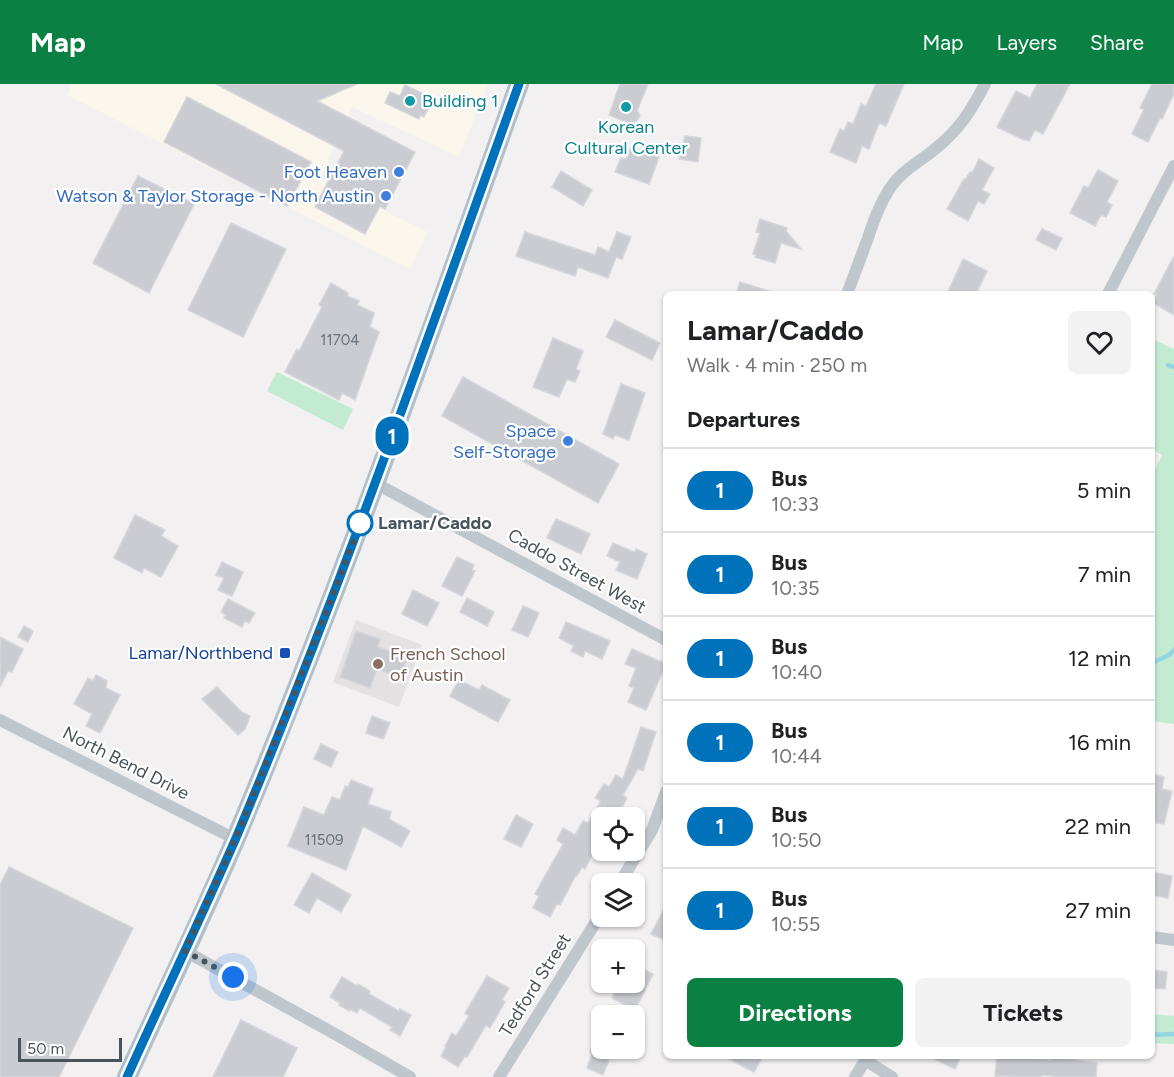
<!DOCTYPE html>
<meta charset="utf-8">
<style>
:root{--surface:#fff;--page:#f2f2f2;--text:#202124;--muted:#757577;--line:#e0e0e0;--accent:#0b8043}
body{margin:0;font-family:Figtree,sans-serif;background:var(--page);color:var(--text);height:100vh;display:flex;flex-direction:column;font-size:22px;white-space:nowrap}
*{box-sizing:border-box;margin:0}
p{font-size:20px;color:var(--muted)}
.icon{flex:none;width:33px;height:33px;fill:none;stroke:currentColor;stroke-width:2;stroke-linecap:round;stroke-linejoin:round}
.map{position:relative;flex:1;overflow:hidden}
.details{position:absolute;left:663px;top:207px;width:492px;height:768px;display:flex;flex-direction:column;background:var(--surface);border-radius:9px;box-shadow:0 2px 4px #0004}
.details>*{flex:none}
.badge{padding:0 12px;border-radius:20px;font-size:21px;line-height:39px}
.fabs{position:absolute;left:591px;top:723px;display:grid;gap:12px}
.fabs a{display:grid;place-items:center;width:54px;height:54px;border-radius:9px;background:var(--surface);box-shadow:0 2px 4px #0004;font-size:30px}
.scale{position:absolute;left:18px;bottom:15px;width:104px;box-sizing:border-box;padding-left:6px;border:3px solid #49535c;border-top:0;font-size:16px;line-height:21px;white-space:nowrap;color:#49535c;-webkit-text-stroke:4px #fff;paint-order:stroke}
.you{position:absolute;width:30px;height:30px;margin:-15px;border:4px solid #fff;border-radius:50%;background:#1a73e8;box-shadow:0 0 0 9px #1a73e833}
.map>.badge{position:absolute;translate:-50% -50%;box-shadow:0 0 0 3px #fff}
h2{padding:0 24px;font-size:22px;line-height:54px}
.round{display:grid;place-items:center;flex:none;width:63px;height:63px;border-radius:9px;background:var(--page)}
.overview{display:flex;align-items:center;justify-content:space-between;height:102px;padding:0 24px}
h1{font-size:28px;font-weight:700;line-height:45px}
.cta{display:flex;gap:12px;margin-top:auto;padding:12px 24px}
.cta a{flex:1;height:69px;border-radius:9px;background:var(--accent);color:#fff;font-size:24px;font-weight:700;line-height:69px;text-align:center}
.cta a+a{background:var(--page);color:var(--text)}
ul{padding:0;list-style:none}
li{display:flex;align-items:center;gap:18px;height:84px;padding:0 24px;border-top:2px solid var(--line)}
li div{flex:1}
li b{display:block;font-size:22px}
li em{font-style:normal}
li .badge{min-width:66px;font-weight:700;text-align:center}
header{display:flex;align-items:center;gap:36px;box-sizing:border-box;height:84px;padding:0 30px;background:var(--accent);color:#fff}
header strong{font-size:28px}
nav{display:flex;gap:33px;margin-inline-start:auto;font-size:21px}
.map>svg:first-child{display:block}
.commercial{fill:#fbf6ec}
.education{fill:#e3e1e1}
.green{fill:#c3ebd2}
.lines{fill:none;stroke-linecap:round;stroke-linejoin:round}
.stream{stroke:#94d5e4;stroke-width:4.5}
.building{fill:#caccd2;stroke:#d5d6db;stroke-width:1.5}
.street{stroke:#bfc7cd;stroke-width:12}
.primary{stroke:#b2c0cc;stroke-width:20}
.line-casing{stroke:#fff;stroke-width:14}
.line{stroke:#0072bc;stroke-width:9}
.walk{stroke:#49535c;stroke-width:6;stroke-dasharray:0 10.8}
.culture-dot{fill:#0f9aa8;stroke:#fff;stroke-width:2}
.shop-dot{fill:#3f7fe0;stroke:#fff;stroke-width:2}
.stop-dot{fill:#fff;stroke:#0072bc;stroke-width:3}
.transit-dot{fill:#1a4fb4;stroke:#fff;stroke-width:2}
.education-dot{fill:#8d6e63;stroke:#fff;stroke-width:2}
.labels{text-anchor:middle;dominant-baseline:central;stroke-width:4.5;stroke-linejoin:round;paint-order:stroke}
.number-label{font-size:15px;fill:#69717a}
.culture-label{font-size:18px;fill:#0d838f;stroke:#fff;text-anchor:start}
.shop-label{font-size:18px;fill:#366cbe;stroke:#fff;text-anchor:end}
.stop-label{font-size:18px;font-weight:bold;fill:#49535c;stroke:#fff;text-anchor:start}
.street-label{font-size:18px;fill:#49535c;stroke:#fff}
.transit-label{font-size:18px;fill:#164399;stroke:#fff;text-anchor:end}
.education-label{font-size:18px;fill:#785e54;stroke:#fff;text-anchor:start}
</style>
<header>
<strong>Map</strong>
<nav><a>Map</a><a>Layers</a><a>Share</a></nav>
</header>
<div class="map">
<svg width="1174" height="993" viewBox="0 0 1174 993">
<rect width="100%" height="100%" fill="#f2f0f0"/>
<path class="commercial" d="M72 0H488L459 73 352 23 320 95 428 148 410 185 67 11Z"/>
<path class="education" d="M356 536 422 561 399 623 333 598Z"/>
<g class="green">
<path d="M1152 255 1174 265V640L1152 637V392L1162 371 1152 365Z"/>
<path d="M277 288 353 325 343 346 267 307Z"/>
<path d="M1152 930 1174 932V960L1152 959Z"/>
</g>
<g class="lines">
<g class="stream">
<path d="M1168 281 1174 283"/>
<path d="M1152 579 1169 571 1174 566"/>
<path d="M1152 951 1174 950"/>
</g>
</g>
<g class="building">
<path d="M216 0H357L317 17 415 68 385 125 380 122 365 150 315 123 344 67Z"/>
<path d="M620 0H648L637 27 640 31 638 36 631 40 609 31Z"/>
<path d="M876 0H904L886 42 879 39 869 65 862 62 856 79 830 68 840 45 844 47 848 38 853 40 861 20 866 22Z"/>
<path d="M1037 0H1070L1043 50 1035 46 1029 57 1025 55 1024 56 997 43 1016 7 1030 14Z"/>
<path d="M1152 0H1174V10L1162 35 1160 34 1148 58 1132 50 1144 25 1140 24Z"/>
<path d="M405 1 434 15 429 25 428 24 424 33 420 31 419 35 385 19 390 8 400 12Z"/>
<path d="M187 13 311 78 287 122 164 58Z"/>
<path d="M685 52 701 54 698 78 679 75Z"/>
<path d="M630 65 638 68 639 66 641 67 642 66 657 71V72L659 73 649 100 615 88 621 74 626 75Z"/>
<path d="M979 75 994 84 982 106 990 110 984 120 978 117 968 137 947 125 964 95 965 96 970 88 972 89Z"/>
<path d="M1098 86 1118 97 1107 118 1112 121 1106 133 1101 131 1095 142 1070 129 1084 102 1088 104Z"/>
<path d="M561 87 592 106 583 122 552 103Z"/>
<path d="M138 92 194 120 149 209 93 179Z"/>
<path d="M760 135 787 144 786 147 801 165 781 159 775 179 755 173 756 171 753 170 760 149 756 148Z"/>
<path d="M231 139 286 165 243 253 188 226Z"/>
<path d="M1042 145 1062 154 1056 166 1036 156Z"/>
<path d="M525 148 595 171 598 163 609 168 617 148 631 153 622 175 616 173 608 194 578 183 575 192 516 172Z"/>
<path d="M1174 172V231L1153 219 1157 210H1154Z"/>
<path d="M963 175 987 187 976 210H947Z"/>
<path d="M740 198 772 208 771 210H736Z"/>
<path d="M331 199 348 209 347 212 359 217 357 221 374 229 370 243 379 248 355 316 342 309 339 316 285 288 297 265 299 267 322 223 319 221Z"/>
<path d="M615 236 660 259 652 276 606 253Z"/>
<path d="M553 254 583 267 576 285 580 287 575 298 567 295 559 313 533 303Z"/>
<path d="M463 293 619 380 598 419 442 332Z"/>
<path d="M621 300 645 309 629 356 615 351 613 355 603 350Z"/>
<path d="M135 431 165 446 161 452 178 462 161 493 144 484 142 489 114 474Z"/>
<path d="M556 435 590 450 581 470 547 454Z"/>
<path d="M613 459 634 468 636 465 647 470 637 495 616 486 620 478 607 472Z"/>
<path d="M457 473 474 481 472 486 475 487 462 512 442 502Z"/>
<path d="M222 478 243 488 232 512 218 506 224 494 216 491Z"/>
<path d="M413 506 439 519 427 542 402 530Z"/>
<path d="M467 514 494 528 487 542 460 528Z"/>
<path d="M228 515 255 529 249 539 245 537 242 543 224 534 226 531 221 528Z"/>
<path d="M523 522 539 529 528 553 512 546Z"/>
<path d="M566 538 610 557 602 575 585 567 583 573 571 567 574 562 559 554Z"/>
<path d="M24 542 33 547 28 558 18 553Z"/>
<path d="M356 547 380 555 378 563 408 573 400 593 377 585 370 604 340 593Z"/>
<path d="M0 553 23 565 12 588 8 587 0 603Z"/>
<path d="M632 565 666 580 646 626 628 618 634 604 629 602 636 584 625 580Z"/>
<path d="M96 591 107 597 106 604 120 611 100 649 86 642 92 630 74 620 88 594 93 597Z"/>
<path d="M459 596 479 606 482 601 510 616 498 638 451 613 450 612Z"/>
<path d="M217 603 243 629 250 632 245 645 238 651 202 615Z"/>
<path d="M372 632 390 639 383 655 366 649Z"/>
<path d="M641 643 656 648 643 687 638 685 623 711 627 714 616 734H602V749L592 766 594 767 585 785 582 783 577 792 576 791 560 821 557 820 550 833 533 824 539 812 535 810 563 760 557 756 563 744 575 751 583 737 588 739 601 717 595 714 604 700 609 703 616 691 623 695Z"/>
<path d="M321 660 338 668 331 683 314 675Z"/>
<path d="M1152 690 1164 693 1162 705 1172 707 1164 740 1152 738Z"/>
<path d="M351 696 373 705 368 720 391 728 389 735 410 747 401 763 363 742 346 786 288 762 304 723 324 731 332 713 340 716 345 702 348 703Z"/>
<path d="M516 731 533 740 521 763 504 755Z"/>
<path d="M9 783 133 844 59 993H0V801Z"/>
<path d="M1152 788 1172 792 1168 814 1152 811Z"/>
<path d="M312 789 351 811 341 828 317 814 309 829 294 821Z"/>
<path d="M666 821V857L651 850Z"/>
<path d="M634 880 653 890 635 926 612 914 620 898H634Z"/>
<path d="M1152 886 1167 888 1165 905 1152 904Z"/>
<path d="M487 892 509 904 502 916 505 918 490 944 486 941 467 973 465 972 458 983 441 972 446 963 445 962 452 949 456 952 469 932 465 929Z"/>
<path d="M342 893 357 902 358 900 370 907 369 910 399 927 400 925 411 931 400 952 390 946 392 943 360 924 357 929 350 925 349 927 339 921 340 919 330 913Z"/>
<path d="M241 936 297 964 283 993H213Z"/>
<path d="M601 940 602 964H614L603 991 587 984 592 969 590 968Z"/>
<path d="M723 972H763L754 988Z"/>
<path d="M928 972H961L955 985Z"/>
<path d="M997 972H1021V973L1051 976V973L1097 979 1096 993H1060L1042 991V993L995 992Z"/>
</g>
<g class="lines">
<g class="street">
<path d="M847 210C854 191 861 173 868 154 874 135 881 116 893 100 904 85 921 77 935 65 959 46 971 27 985 0"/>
<path d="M1108 210 1174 82"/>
<path d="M375 399 666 556"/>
<path d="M0 636 235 755"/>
<path d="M619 800 652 746 666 708"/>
<path d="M1152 853 1174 856"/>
<path d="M185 867 335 950 410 993"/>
<path d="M865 976 892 993"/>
<path d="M499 993 602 828"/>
<path d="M855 993 868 972"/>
</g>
<path class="primary" d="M127 993C163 914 202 834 236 754 340 506 429 253 519 0"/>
</g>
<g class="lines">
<defs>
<path id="line" d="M127 993C163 913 201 834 236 754 340 507 428 253 519 0"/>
</defs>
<use href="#line" class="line-casing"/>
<use href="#line" class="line"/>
<path class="walk" d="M233 893 185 867 240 744 331 516 360 439"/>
</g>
<g class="culture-dot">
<circle cx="410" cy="17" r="6"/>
<circle cx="626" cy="23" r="6"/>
</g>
<g class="shop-dot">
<circle cx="399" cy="88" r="6"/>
<circle cx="386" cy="112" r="6"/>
<circle cx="568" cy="357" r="6"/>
</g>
<circle class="stop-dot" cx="360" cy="439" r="12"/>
<rect class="transit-dot" x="279" y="563" width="12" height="12" rx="3"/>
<circle class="education-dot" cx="378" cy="580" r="6"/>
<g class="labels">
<g class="number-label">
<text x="340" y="256">11704</text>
<text x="324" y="756">11509</text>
</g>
<g class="culture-label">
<text x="422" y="17">Building 1</text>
<text x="626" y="43" text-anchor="middle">Korean<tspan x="626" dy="21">Cultural Center</tspan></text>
</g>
<g class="shop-label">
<text x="387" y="88">Foot Heaven</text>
<text x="374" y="112">Watson &amp; Taylor Storage - North Austin</text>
<text x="556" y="347">Space<tspan x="556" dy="21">Self-Storage</tspan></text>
</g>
<g class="stop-label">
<text x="378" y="439">Lamar/Caddo</text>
</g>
<g class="street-label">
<text transform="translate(577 487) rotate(29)">Caddo Street West</text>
<text transform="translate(126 679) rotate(27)">North Bend Drive</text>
<text transform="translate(535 901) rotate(-58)">Tedford Street</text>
</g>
<g class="transit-label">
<text x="273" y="569">Lamar/Northbend</text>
</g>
<g class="education-label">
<text x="390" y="570">French School<tspan x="390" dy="21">of Austin</tspan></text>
</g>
</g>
</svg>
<div class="fabs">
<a><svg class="icon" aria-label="locate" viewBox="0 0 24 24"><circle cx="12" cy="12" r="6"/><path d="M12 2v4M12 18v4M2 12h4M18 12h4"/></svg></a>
<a><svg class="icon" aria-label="layers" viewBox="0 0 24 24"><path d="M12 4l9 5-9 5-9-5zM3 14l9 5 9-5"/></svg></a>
<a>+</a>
<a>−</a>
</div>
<div class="scale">50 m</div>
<div class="you" style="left:233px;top:893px"></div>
<b class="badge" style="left:392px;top:352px;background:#0072bc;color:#fff">1</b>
<section class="details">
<div class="overview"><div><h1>Lamar/Caddo</h1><p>Walk · 4 min · 250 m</p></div><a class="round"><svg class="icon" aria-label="heart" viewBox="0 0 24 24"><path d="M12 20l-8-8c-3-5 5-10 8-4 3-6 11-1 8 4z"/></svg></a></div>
<h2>Departures</h2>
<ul>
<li><span class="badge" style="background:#0072bc;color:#fff">1</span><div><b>Bus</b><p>10:33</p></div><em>5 min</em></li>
<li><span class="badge" style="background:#0072bc;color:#fff">1</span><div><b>Bus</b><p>10:35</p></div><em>7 min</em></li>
<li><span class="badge" style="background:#0072bc;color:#fff">1</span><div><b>Bus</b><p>10:40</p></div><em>12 min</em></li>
<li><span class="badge" style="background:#0072bc;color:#fff">1</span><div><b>Bus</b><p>10:44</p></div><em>16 min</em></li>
<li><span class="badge" style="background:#0072bc;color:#fff">1</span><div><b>Bus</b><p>10:50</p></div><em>22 min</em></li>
<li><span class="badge" style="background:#0072bc;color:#fff">1</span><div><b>Bus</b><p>10:55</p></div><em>27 min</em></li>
</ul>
<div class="cta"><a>Directions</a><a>Tickets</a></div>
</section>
</div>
